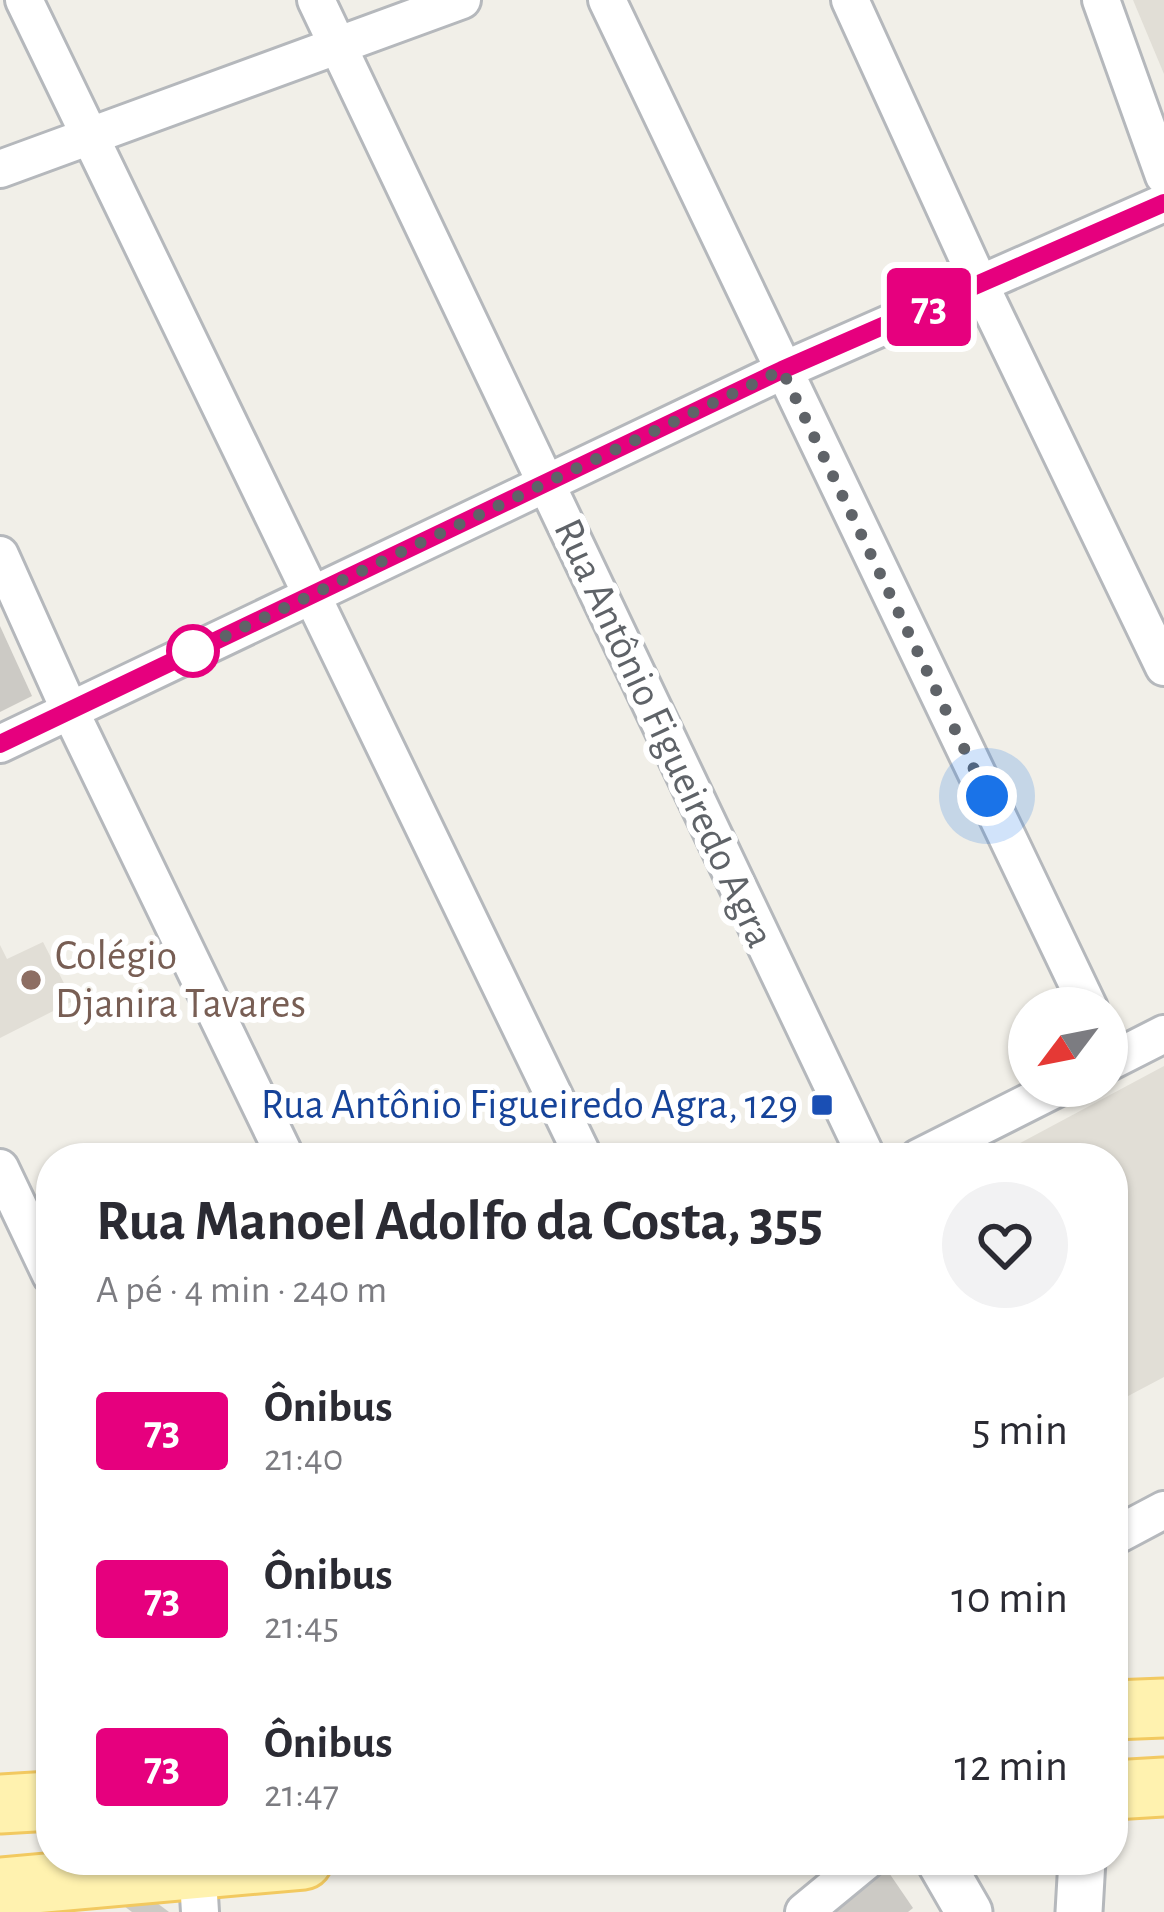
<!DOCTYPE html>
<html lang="pt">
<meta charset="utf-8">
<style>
:root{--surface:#fff;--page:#f2f2f3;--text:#2b2b33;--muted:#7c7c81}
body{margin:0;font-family:"Alegreya Sans",sans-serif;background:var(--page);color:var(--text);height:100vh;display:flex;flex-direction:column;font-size:45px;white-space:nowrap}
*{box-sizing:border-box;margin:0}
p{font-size:39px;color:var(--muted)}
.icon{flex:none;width:66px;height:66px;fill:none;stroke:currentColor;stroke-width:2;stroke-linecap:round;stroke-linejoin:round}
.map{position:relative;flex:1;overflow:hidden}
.drawer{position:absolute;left:36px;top:1143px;width:1092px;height:732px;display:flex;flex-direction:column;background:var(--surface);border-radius:48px;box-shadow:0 3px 9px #0004}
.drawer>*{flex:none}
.badge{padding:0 24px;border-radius:9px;font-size:42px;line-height:78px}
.needle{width:78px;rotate:238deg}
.controls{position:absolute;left:1008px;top:987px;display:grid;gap:24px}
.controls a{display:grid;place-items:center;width:120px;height:120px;border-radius:50%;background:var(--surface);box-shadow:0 3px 9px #0004;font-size:60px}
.you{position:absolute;width:60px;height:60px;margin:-30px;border:9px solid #fff;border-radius:50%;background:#1a73e8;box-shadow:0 0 0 18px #1a73e833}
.map>.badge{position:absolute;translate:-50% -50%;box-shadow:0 0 0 6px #fff}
.round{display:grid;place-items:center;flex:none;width:126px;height:126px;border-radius:63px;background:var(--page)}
.summary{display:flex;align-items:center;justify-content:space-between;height:204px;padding:0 60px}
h1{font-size:57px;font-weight:700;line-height:90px}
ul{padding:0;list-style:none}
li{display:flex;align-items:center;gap:36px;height:168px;padding:0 60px}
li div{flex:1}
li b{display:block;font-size:45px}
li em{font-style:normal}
li .badge{min-width:132px;font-weight:700;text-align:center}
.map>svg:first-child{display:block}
.education{fill:#e1ded6}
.building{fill:#cccac5}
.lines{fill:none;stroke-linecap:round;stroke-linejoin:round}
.minor-casing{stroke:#b5b8bc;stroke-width:42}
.tertiary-casing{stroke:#b5b8bc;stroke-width:51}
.primary-casing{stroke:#f2c960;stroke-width:63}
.minor{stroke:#fff;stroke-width:36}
.tertiary{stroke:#fff;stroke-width:45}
.primary{stroke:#fff2af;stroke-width:57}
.line-casing{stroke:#fff;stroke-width:27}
.line{stroke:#e6007e;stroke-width:18}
.walk{stroke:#5f6368;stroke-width:12;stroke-dasharray:0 21.6}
.stop-dot{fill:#fff;stroke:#e6007e;stroke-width:6}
.education-dot{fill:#8d6e63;stroke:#fff;stroke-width:4.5}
.transit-dot{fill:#1a4fb4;stroke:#fff;stroke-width:4.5}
.labels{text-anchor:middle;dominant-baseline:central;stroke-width:12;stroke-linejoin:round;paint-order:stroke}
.street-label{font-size:42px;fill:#5f6368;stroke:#fff}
.education-label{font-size:42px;fill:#785e54;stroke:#fff;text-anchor:start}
.transit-label{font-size:42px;fill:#164399;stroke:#fff;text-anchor:end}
</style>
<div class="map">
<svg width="1164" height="1912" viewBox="0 0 1164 1912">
<rect width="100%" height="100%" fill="#f1efe8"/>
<g class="education">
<path d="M1133 0H1164V74Z"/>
<path d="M43 942 73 1001 0 1038V945L7 959Z"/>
<path d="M1164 1066V1377L1113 1404V1158H992Z"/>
</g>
<g class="building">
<path d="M0 626 32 696 0 712Z"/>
<path d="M885 1867 913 1908 908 1912H825Z"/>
<path d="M133 1885 169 1912H132L120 1903Z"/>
</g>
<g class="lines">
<defs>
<g id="minor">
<path d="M24 0 584 1158"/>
<path d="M316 0 867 1158"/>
<path d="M607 0 1089 1008"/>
<path d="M850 0 980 285 1164 667"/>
<path d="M1101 0 1164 176"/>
<path d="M0 169 462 0"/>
<path d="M0 555 70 711 286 1158"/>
<path d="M0 744 782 371 1164 203"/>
<path d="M1107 1063 1164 1034"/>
<path d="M918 1158 1061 1086"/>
<path d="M0 1168 51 1275"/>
<path d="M1113 1537 1164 1510"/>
<path d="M189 1871 198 1879 200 1912"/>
<path d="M804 1912 867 1860"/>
</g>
<g id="tertiary">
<path d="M939 1860 969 1912"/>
<path d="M1079 1912 1082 1860"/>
</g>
<g id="primary">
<path d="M1113 1710 1164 1708"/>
<path d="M1113 1790 1164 1787"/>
<path d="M0 1804 51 1801"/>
<path d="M0 1887 303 1860"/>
</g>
</defs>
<use href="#minor" class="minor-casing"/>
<use href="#tertiary" class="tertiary-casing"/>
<use href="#primary" class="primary-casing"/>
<use href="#minor" class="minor"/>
<use href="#tertiary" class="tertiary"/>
<use href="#primary" class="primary"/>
</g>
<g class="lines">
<defs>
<path id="line" d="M0 744 782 370 1164 203"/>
</defs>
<use href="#line" class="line-casing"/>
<use href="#line" class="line"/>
<path class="walk" d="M193 651 190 653 782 370 987 796"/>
</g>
<circle class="stop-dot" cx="193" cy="651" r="24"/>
<circle class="education-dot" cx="31" cy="980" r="12"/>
<rect class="transit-dot" x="810" y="1093" width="24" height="24" rx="6"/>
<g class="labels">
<g class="street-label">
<text transform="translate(664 733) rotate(65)">Rua Antônio Figueiredo Agra</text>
</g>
<g class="education-label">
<text x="55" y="956">Colégio<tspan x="55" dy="48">Djanira Tavares</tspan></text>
</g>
<g class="transit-label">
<text x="798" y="1105">Rua Antônio Figueiredo Agra, 129</text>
</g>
</g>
</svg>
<div class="controls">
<a><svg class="needle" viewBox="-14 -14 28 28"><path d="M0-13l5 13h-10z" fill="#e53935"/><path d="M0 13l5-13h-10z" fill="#7c7c81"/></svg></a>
</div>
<div class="you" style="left:987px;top:796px"></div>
<b class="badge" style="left:929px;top:307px;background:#e6007e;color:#fff">73</b>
<section class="drawer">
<div class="summary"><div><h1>Rua Manoel Adolfo da Costa, 355</h1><p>A pé · 4 min · 240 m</p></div><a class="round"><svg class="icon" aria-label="heart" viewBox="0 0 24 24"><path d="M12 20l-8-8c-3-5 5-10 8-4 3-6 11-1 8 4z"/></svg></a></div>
<ul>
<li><span class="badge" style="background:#e6007e;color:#fff">73</span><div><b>Ônibus</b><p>21:40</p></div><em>5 min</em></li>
<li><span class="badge" style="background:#e6007e;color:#fff">73</span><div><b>Ônibus</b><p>21:45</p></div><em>10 min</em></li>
<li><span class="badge" style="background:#e6007e;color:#fff">73</span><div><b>Ônibus</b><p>21:47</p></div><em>12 min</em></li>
</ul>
</section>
</div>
